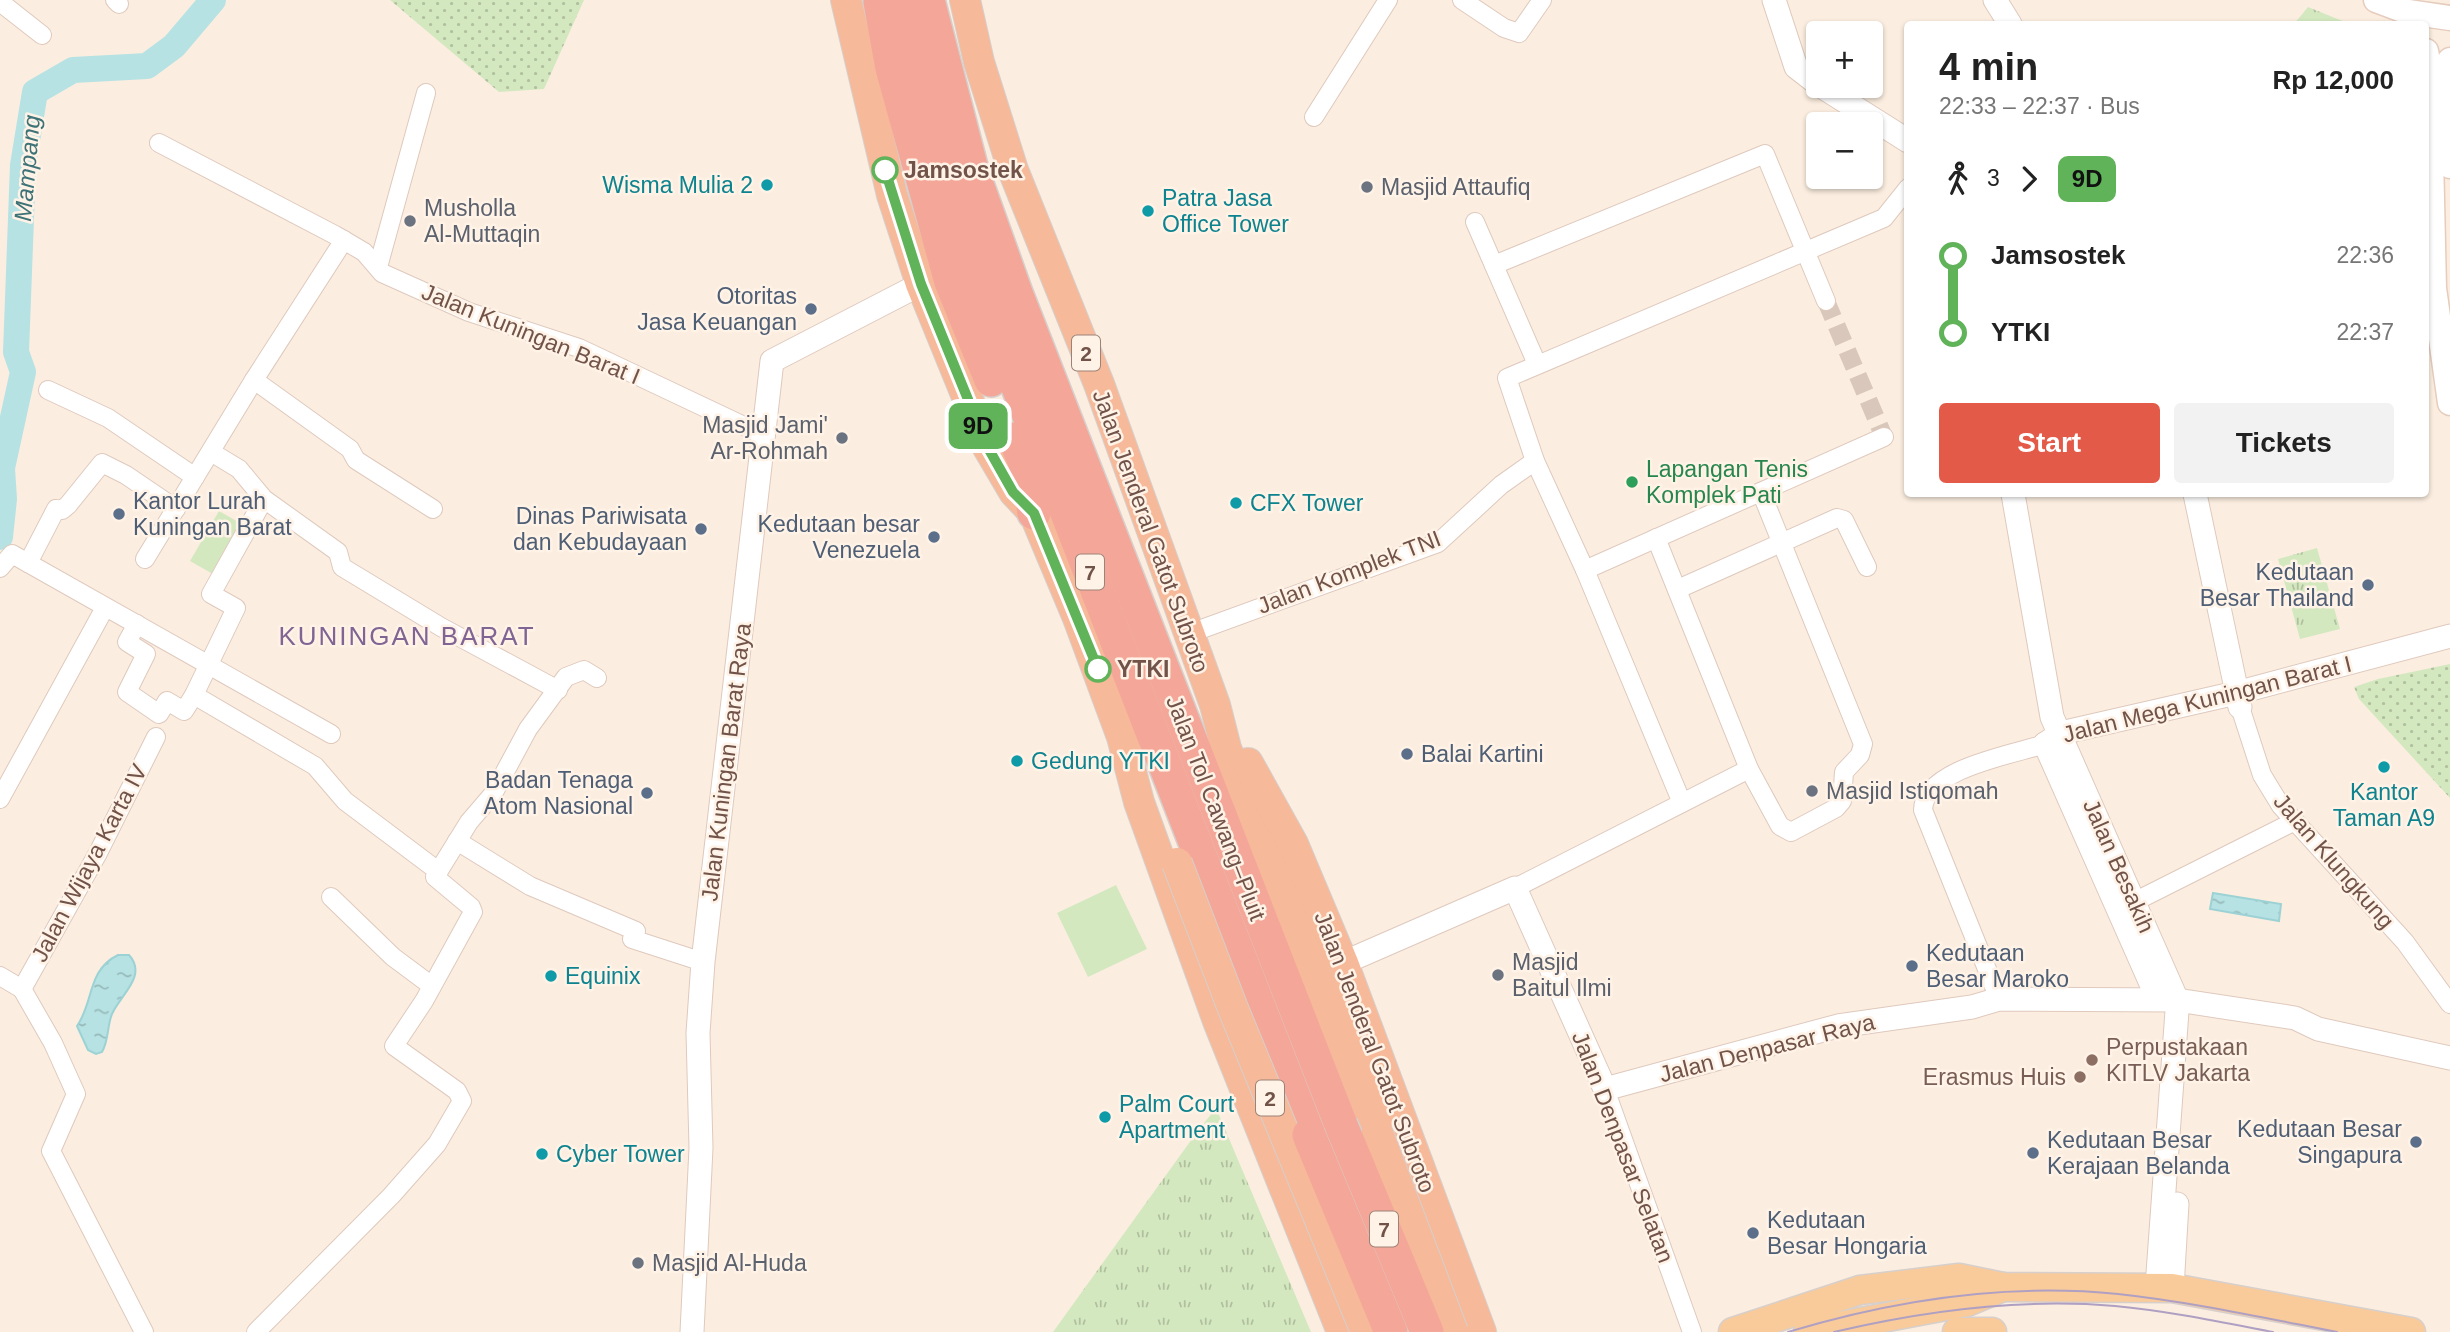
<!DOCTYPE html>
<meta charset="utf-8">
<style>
:root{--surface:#fff;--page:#f2f2f2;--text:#222;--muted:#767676;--accent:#e35a48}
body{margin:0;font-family:Arial,sans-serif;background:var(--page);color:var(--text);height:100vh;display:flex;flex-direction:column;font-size:26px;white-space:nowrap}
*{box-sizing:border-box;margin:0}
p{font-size:23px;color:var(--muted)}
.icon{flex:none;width:38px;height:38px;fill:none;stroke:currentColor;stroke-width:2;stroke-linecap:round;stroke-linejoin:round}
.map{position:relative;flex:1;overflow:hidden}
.details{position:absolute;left:1904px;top:21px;width:525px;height:476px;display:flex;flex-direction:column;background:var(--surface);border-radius:7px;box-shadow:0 2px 5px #0004}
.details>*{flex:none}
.badge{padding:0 14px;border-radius:10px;font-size:24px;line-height:46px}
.buttons{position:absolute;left:1806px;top:21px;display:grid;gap:14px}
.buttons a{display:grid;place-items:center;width:77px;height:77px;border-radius:7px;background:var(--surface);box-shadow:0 2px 5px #0004;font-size:35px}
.map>.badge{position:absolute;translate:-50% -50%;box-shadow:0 0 0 4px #fff}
.legs{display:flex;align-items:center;gap:10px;height:77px;padding:0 35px;font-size:23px}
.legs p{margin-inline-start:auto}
.head{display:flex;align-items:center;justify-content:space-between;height:119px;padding:0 35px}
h1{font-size:38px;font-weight:700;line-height:52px}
.cta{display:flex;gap:14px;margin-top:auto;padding:14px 35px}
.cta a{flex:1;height:80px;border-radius:7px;background:var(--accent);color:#fff;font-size:28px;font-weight:700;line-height:80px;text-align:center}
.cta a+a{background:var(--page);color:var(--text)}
ul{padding:0 35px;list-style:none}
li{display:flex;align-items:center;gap:24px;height:77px;font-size:26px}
li i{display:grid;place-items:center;width:10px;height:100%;margin:0 9px;background:currentColor}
li i::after{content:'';width:18px;height:18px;margin:-9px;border:5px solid;border-radius:50%;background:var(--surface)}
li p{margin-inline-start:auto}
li:first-child i{background:linear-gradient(#0000 50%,currentColor 0)}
li:last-child i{background:linear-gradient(currentColor 50%,#0000 0)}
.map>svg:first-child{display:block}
.grass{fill:url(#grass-tufts)}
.park{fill:url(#park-dots)}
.pitch{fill:#d4e8c0}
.water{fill:url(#water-ripples);stroke:#9dd2d5;stroke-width:2}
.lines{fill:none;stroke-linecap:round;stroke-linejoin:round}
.river{stroke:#b6e2e4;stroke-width:26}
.minor-tunnel{stroke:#d8c7ba;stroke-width:18;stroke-dasharray:18 9;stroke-linecap:butt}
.minor-casing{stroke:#dfc9bd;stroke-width:20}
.tertiary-casing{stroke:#dfc9bd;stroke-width:25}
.secondary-casing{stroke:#e6ccbd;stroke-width:27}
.primary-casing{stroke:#d7cfcc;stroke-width:31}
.trunk-casing{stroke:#d7cfcc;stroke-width:32}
.motorway-casing{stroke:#d7cfcc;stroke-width:36}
.minor{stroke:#fff;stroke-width:18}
.tertiary{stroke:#fff;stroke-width:23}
.secondary{stroke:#fff;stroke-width:24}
.primary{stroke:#f9cb9a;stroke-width:28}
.trunk{stroke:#f6b999;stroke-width:30}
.motorway{stroke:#f4a798;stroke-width:33}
.tram{stroke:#afa0c3;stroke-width:2}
.trunk-bridge-casing{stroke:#d7cfcc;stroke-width:32;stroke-linecap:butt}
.motorway-bridge-casing{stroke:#d7cfcc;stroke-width:36;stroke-linecap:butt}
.trunk-bridge{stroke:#f6b999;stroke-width:30}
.motorway-bridge{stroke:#f4a798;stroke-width:33}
.line-1-casing{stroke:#fff;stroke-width:16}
.line-1{stroke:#61b359;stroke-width:10}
.stop-1-dot{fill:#fff;stroke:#61b359;stroke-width:3.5}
.culture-dot{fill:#0f9aa8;stroke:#fff2e6;stroke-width:2.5}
.worship-dot{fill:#6b7280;stroke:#fff2e6;stroke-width:2.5}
.service-dot{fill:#5c6f8a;stroke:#fff2e6;stroke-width:2.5}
.leisure-dot{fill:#2e9e5b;stroke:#fff2e6;stroke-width:2.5}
.education-dot{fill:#8d6e63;stroke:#fff2e6;stroke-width:2.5}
.labels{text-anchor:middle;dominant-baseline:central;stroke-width:5;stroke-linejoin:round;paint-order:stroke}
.shield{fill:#fff2e6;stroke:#9c8378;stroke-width:2}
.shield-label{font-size:21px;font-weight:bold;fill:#715349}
.stop-label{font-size:23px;font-weight:bold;fill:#715349;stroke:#fff2e6;text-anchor:start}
.culture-label{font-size:23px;fill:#0d838f;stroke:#fff2e6;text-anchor:start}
.worship-label{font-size:23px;fill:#5b616d;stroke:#fff2e6;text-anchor:start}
.service-label{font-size:23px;fill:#4e5e75;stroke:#fff2e6;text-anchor:end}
.street-label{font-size:23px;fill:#715349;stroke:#fff2e6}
.leisure-label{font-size:23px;fill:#27864d;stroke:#fff2e6;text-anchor:start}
.education-label{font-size:23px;fill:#785e54;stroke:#fff2e6;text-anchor:start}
.water-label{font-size:24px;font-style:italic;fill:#3d7377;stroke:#fff2e6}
.quarter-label{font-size:26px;letter-spacing:2px;fill:#7f6494;stroke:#fff2e6}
</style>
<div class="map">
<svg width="2450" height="1332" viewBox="0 0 2450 1332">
<defs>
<pattern id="grass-tufts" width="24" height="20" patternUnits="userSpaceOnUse" patternTransform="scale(1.75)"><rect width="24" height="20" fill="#d4e8c0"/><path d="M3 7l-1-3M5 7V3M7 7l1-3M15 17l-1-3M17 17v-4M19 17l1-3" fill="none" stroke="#b0bf9e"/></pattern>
<pattern id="park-dots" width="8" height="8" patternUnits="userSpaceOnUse" patternTransform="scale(1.75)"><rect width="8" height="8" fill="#d4e8c0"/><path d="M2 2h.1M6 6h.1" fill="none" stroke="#b0bf9e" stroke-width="1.8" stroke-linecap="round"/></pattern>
<pattern id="water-ripples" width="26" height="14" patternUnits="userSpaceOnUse" patternTransform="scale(1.75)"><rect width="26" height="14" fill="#b6e2e4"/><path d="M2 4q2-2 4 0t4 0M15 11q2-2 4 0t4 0" fill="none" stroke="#98babb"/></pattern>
</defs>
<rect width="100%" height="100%" fill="#fbeee0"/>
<g class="grass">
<path d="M2308 7 2350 24H2294Z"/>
<path d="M2317 548 2340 629 2300 639 2278 559Z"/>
<path d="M1216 1108 1311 1332H1053L1197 1132Z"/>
</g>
<g class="park">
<path d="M390 0H584L544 89 499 92Z"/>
<path d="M2450 664V798L2359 699 2354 687 2378 679Z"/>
</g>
<g class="pitch">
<path d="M219 511 247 527 218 577 190 561Z"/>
<path d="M1116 885 1147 949 1088 977 1057 913Z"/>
</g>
<g class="water">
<path d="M2213 893 2281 904 2279 921 2210 909Z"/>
<path d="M118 955H129C148 976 120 995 112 1014 107 1026 109 1040 102 1052L96 1054 88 1050 77 1026C94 1002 87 970 118 955Z"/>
</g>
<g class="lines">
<path class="river" d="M0 537 4 499 2 468 23 372 16 352 23 165 35 92 73 70 147 66 174 46 213 0"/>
<path class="minor-tunnel" d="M1826 301 1884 437"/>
<defs>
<g id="minor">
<path d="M115 0 119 4"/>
<path d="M1462 0 1504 28 1519 33 1542 0"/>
<path d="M0 2 42 35"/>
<path d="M1314 117 1388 0"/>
<path d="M159 143 335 235 364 252 382 273 469 312 579 348 763 435"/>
<path d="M1475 222 1537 364"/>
<path d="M1494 265 1765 154 1826 301"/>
<path d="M378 267 426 93"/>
<path d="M254 380 350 449 356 460 433 509"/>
<path d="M48 390 108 418 195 477"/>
<path d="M211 452 239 469 264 499 338 552 342 567 441 627 558 690"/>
<path d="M264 499 211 594 236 608 194 695 315 766 345 801 438 871"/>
<path d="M145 559 254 380 344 240"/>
<path d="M28 563 56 509 62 510 68 505 102 463 126 475 176 509"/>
<path d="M0 568 12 554 331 734"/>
<path d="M1585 570 1884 437"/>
<path d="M1678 589 1837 518 1844 520 1867 567"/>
<path d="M137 624 127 642 146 654 127 692 159 714 167 701 184 711 194 695"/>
<path d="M1188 634 1438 543 1501 485 1535 461"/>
<path d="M2240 707 2262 775 2281 806 2405 942 2450 1004"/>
<path d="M1749 769 1780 826 1791 832 1836 808 1842 801 1844 772 1860 755 1863 744 1761 492"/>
<path d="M0 799 102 613"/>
<path d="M1682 803 1585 570 1535 461 1507 378 1884 218 1908 188"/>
<path d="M457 841 530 886 636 931 632 939 703 962"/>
<path d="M1515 888 1749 769 1656 538"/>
<path d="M331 897 393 957 432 986"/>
<path d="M2124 907 2293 822"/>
<path d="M0 976 22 989"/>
<path d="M22 989 53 1043 76 1094 51 1151 144 1332"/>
<path d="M22 989 98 853 156 737"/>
<path d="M1999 999 1923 810C1924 769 2011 755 2045 744"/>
<path d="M1605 1089 1692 1332"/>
<path d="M256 1332 391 1196 437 1144 462 1101 457 1091 394 1046 424 1001 473 912 471 907 435 877 469 822 493 794 528 729 566 677 584 670 597 678"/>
</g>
<g id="tertiary">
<path d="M1774 0 1796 67 1818 84"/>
<path d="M1995 0 2010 24"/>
<path d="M1821 86 1908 141"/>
<path d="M2013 494 2052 717 2177 1000"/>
<path d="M2195 494 2240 707"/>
<path d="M2045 744 2061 733 2236 693 2450 636"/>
<path d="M2045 744 2157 997"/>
<path d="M1343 963 1515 888 1605 1089 1838 1026 1972 1007 1999 999 2177 1000 2295 1018 2318 1029 2450 1058"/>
<path d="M2157 1287 2177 1011"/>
<path d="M2172 1288 2177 1204"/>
<path d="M692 1332 701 1148 698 1033 703 962 772 361 921 284"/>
</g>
<g id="secondary">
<path d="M2376 0 2408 12 2450 18"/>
<path d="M2426 51 2429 66 2434 288 2450 403"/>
<path d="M2450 60V166"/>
</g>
<g id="primary">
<path d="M1733 1332 1860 1290 1959 1278 2003 1287 2172 1288 2411 1332"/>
<path d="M1808 1332 1967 1302 2003 1287"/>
<path d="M1957 1332H1992"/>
</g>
<g id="trunk">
<path d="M846 0 892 195 921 284 987 446 1014 492 1034 513 1078 618 1122 737 1139 802 1218 1021 1342 1332"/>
<path d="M965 0 979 62 1013 170 1099 384 1215 705 1226 748 1377 1131"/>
<path d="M1248 763 1293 844 1343 963 1481 1332"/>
</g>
<g id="motorway">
<path d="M900 0 945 179 986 305 1309 1135"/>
<path d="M928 0 972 170 1016 293 1341 1125"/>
<path d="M880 2 892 68 951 282 991 380"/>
<path d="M1015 439 1027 468 1034 513"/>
</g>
</defs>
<use href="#minor" class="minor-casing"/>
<use href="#tertiary" class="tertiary-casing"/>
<use href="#secondary" class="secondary-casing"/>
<use href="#primary" class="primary-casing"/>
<use href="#trunk" class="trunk-casing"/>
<use href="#motorway" class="motorway-casing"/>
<use href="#minor" class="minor"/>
<use href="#tertiary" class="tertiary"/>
<use href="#secondary" class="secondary"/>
<use href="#primary" class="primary"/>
<use href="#trunk" class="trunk"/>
<use href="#motorway" class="motorway"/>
<g class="tram">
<path d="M1788 1332C1894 1300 2008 1283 2118 1294 2192 1302 2265 1318 2337 1332"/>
<path d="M1834 1332C1927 1310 2020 1298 2115 1306 2168 1311 2221 1322 2273 1332"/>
</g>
<defs>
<g id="trunk-bridge">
<path d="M1177 863 1232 1006 1366 1332"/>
<path d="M1377 1131 1453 1332"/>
</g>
<g id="motorway-bridge">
<path d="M1341 1125 1427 1332"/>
<path d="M1309 1135 1391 1332"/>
</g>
</defs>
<use href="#trunk-bridge" class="trunk-bridge-casing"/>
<use href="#motorway-bridge" class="motorway-bridge-casing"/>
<use href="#trunk-bridge" class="trunk-bridge"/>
<use href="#motorway-bridge" class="motorway-bridge"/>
</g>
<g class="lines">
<defs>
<path id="line-1" d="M885 170 921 284 987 446 1013 492 1034 513 1098 669"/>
</defs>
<use href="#line-1" class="line-1-casing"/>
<use href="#line-1" class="line-1"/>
</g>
<g class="stop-1-dot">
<circle cx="885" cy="170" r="12"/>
<circle cx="1098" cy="669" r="12"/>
</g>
<g class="culture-dot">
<circle cx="767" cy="185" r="7"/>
<circle cx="1148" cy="211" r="7"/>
<circle cx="1236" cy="503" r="7"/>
<circle cx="1017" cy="761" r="7"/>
<circle cx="2384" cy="767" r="7"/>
<circle cx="551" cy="976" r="7"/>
<circle cx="1105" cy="1117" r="7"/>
<circle cx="542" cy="1154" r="7"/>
</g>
<g class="worship-dot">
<circle cx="1367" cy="187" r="7"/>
<circle cx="410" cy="221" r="7"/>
<circle cx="842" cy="438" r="7"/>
<circle cx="1812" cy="791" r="7"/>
<circle cx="1498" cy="975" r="7"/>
<circle cx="638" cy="1263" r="7"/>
</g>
<g class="service-dot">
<circle cx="811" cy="309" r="7"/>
<circle cx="119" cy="514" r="7"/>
<circle cx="701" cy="529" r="7"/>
<circle cx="934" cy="537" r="7"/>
<circle cx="2368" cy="585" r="7"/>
<circle cx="1407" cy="754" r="7"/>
<circle cx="647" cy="793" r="7"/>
<circle cx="1912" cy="966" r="7"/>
<circle cx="2416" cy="1142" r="7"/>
<circle cx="2033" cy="1153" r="7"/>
<circle cx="1753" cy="1233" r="7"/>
</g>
<circle class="leisure-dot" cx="1632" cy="482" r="7"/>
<g class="education-dot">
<circle cx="2092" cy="1060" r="7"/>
<circle cx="2080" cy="1077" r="7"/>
</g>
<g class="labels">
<g class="shield">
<rect x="1072" y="335.5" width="28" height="35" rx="5"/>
<rect x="1076" y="554.5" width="28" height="35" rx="5"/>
<rect x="1256" y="1080.5" width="28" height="35" rx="5"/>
<rect x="1370" y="1211.5" width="28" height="35" rx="5"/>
</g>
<g class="shield-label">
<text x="1086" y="353">2</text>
<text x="1090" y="572">7</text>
<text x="1270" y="1098">2</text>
<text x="1384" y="1229">7</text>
</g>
<g class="stop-label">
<text x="904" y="170">Jamsostek</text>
<text x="1117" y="669">YTKI</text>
</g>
<g class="culture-label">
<text x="753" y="185" text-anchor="end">Wisma Mulia 2</text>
<text x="1162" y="198">Patra Jasa<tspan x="1162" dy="26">Office Tower</tspan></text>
<text x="1250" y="503">CFX Tower</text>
<text x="1031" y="761">Gedung YTKI</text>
<text x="2384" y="792" text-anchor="middle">Kantor<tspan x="2384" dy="26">Taman A9</tspan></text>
<text x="565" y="976">Equinix</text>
<text x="1119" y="1104">Palm Court<tspan x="1119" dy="26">Apartment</tspan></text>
<text x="556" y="1154">Cyber Tower</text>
</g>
<g class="worship-label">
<text x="1381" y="187">Masjid Attaufiq</text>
<text x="424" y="208">Musholla<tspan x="424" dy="26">Al-Muttaqin</tspan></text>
<text x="828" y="425" text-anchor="end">Masjid Jami'<tspan x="828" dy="26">Ar-Rohmah</tspan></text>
<text x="1826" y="791">Masjid Istiqomah</text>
<text x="1512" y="962">Masjid<tspan x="1512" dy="26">Baitul Ilmi</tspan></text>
<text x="652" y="1263">Masjid Al-Huda</text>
</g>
<g class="service-label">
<text x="797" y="296">Otoritas<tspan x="797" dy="26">Jasa Keuangan</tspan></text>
<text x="133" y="501" text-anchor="start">Kantor Lurah<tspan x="133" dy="26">Kuningan Barat</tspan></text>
<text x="687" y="516">Dinas Pariwisata<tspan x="687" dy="26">dan Kebudayaan</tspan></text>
<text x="920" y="524">Kedutaan besar<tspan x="920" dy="26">Venezuela</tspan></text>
<text x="2354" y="572">Kedutaan<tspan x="2354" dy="26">Besar Thailand</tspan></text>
<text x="1421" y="754" text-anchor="start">Balai Kartini</text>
<text x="633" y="780">Badan Tenaga<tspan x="633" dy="26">Atom Nasional</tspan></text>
<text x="1926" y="953" text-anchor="start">Kedutaan<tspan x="1926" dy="26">Besar Maroko</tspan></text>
<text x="2402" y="1129">Kedutaan Besar<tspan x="2402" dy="26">Singapura</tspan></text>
<text x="2047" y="1140" text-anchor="start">Kedutaan Besar<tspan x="2047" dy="26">Kerajaan Belanda</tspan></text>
<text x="1767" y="1220" text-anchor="start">Kedutaan<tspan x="1767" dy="26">Besar Hongaria</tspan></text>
</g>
<g class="street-label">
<text transform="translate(531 334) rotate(22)">Jalan Kuningan Barat I</text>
<text transform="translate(1151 531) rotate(70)">Jalan Jenderal Gatot Subroto</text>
<text transform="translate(1349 572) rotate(-21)">Jalan Komplek TNI</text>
<text transform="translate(2207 699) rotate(-14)">Jalan Mega Kuningan Barat I</text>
<text transform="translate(726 762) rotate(-83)">Jalan Kuningan Barat Raya</text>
<text transform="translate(1216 808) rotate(69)">Jalan Tol Cawang–Pluit</text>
<text transform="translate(2334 861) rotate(49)">Jalan Klungkung</text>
<text transform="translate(89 863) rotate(-62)">Jalan Wijaya Karta IV</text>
<text transform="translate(2119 866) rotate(66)">Jalan Besakih</text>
<text transform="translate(1767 1048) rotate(-14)">Jalan Denpasar Raya</text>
<text transform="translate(1375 1052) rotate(69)">Jalan Jenderal Gatot Subroto</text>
<text transform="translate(1623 1147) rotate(69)">Jalan Denpasar Selatan</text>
</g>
<g class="leisure-label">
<text x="1646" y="469">Lapangan Tenis<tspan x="1646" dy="26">Komplek Pati</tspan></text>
</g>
<g class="education-label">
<text x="2106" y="1047">Perpustakaan<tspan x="2106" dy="26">KITLV Jakarta</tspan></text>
<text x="2066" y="1077" text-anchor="end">Erasmus Huis</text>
</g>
<g class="water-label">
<text transform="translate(27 168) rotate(-85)">Mampang</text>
</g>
<g class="quarter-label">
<text x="407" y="636">KUNINGAN BARAT</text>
</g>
</g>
</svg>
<div class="buttons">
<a>+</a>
<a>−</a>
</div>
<b class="badge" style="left:978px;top:426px;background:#61b359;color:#111">9D</b>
<section class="details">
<div class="head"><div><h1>4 min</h1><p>22:33 – 22:37 · Bus</p></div><b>Rp 12,000</b></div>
<div class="legs"><svg class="icon" aria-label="walk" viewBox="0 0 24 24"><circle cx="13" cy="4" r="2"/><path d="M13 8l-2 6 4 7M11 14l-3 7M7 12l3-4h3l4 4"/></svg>3<svg class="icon" aria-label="forward" viewBox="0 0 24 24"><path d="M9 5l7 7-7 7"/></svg><b class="badge" style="background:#61b359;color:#111">9D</b></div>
<ul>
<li><i style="color:#61b359"></i><b>Jamsostek</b><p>22:36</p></li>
<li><i style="color:#61b359"></i><b>YTKI</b><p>22:37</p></li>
</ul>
<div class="cta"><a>Start</a><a>Tickets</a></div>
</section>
</div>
